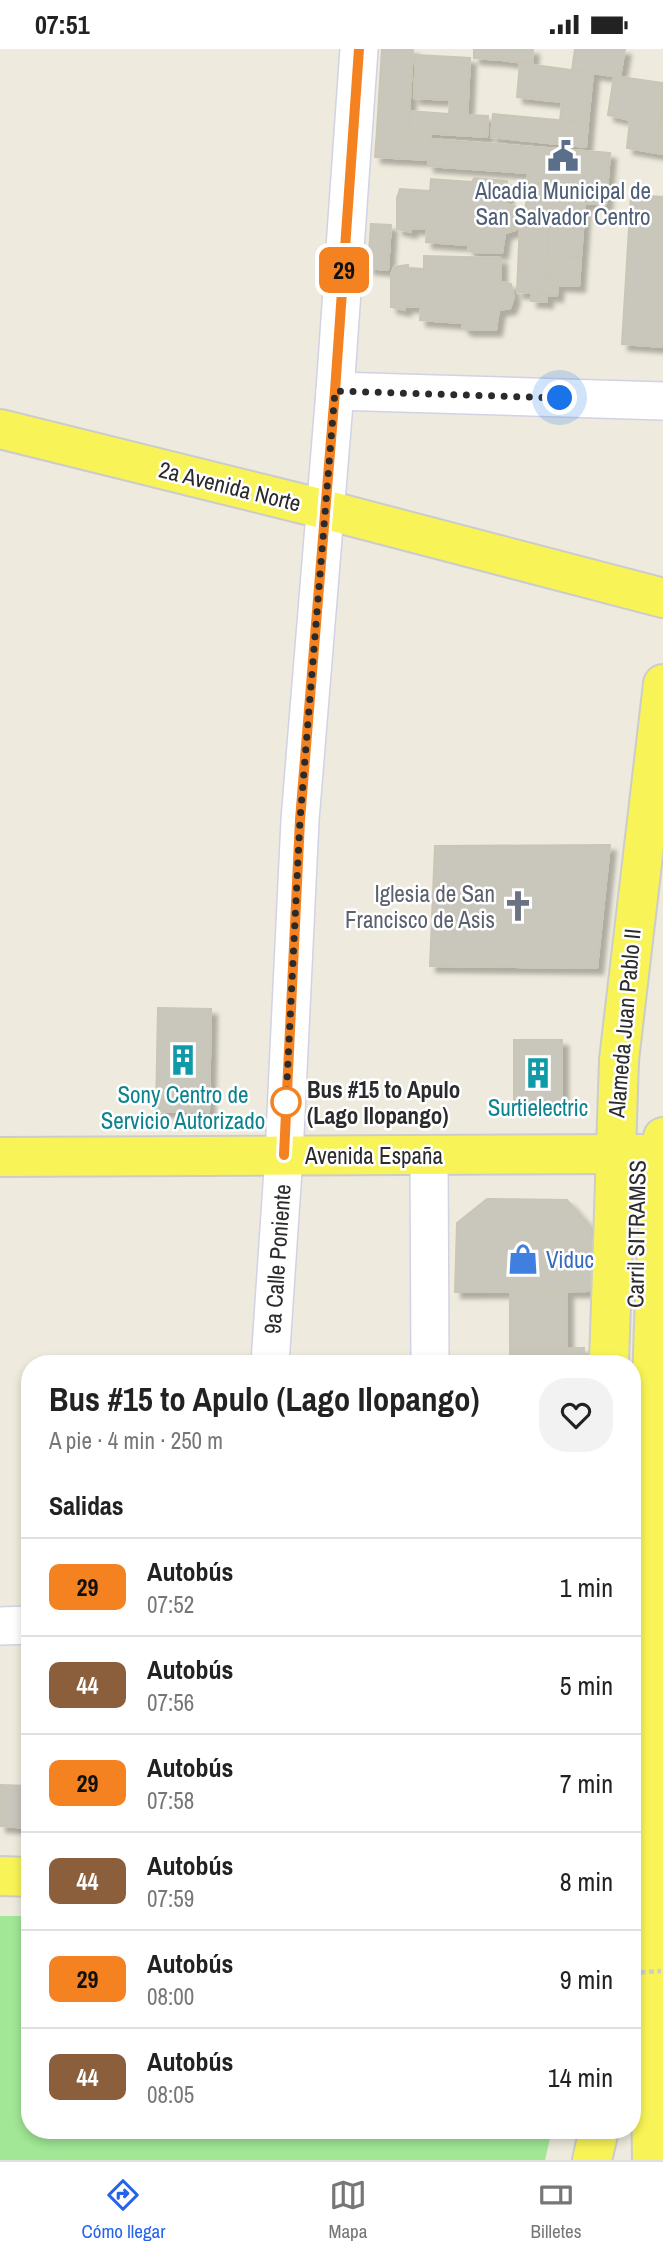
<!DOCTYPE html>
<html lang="es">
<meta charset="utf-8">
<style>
:root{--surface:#fff;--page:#f2f2f2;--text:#222;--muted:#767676;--line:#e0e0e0;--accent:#2563eb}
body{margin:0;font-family:"Archivo Narrow",sans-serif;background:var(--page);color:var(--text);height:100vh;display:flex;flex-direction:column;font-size:26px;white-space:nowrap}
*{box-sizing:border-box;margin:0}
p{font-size:23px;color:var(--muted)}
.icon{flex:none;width:38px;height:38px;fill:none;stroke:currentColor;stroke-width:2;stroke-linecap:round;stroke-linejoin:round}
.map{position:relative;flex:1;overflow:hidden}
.drawer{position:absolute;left:21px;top:1306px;width:620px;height:784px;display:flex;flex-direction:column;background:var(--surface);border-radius:28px;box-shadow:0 4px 10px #0003}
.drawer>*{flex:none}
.badge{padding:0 14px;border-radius:10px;font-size:24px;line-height:46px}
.you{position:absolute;width:35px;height:35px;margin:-18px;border:5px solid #fff;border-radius:50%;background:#1a73e8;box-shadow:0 0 0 10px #1a73e833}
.map>.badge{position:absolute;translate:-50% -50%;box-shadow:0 0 0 4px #fff}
h2{padding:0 28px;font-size:26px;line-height:63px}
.round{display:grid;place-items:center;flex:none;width:74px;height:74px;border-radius:28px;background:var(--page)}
.head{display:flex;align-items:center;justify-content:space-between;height:119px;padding:0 28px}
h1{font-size:33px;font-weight:700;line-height:52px}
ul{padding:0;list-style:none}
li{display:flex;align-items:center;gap:21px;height:98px;padding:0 28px;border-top:2px solid var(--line)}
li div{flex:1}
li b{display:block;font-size:26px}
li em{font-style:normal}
li .badge{min-width:77px;font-weight:700;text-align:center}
.status{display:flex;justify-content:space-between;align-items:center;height:49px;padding:0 35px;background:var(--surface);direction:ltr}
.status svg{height:19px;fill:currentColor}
.dock{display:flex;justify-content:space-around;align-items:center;height:98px;border-top:2px solid var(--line);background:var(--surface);font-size:19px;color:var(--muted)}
.dock a{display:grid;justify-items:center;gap:4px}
.dock .current{color:var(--accent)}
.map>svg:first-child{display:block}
.green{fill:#a1e796}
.building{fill:#c9c6bc;stroke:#c9c6b6;stroke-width:2;filter:url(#shadow)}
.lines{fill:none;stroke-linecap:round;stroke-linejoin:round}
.minor-casing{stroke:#d2d2e5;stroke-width:40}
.major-casing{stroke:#ccc;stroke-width:42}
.minor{stroke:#fff;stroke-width:37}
.major{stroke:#f8f457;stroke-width:38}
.path-bridge{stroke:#ccc;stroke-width:4.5;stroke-dasharray:5 3.5;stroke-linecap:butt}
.line-casing{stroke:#fff;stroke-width:16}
.line{stroke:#f58220;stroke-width:10}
.walk{stroke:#2b2b2b;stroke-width:7;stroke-dasharray:0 12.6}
.stop-dot{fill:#fff;stroke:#f58220;stroke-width:3.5}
.labels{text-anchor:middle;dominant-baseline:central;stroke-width:5;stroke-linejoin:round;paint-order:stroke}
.service-label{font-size:23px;fill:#4e5e75;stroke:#fff}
.street-label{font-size:23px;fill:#2b2b2b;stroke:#fff}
.worship-label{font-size:23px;fill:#5b616d;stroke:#fff;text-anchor:end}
.stop-label{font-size:23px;font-weight:bold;fill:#2b2b2b;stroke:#fff;text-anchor:start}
.culture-label{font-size:23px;fill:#0d838f;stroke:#fff}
.shop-label{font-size:23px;fill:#366cbe;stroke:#fff;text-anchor:start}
</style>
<div class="status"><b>07:51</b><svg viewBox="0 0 49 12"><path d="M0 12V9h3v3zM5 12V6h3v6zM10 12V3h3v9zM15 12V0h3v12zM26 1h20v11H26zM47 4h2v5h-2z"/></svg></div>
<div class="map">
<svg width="663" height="2111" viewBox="0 0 663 2111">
<defs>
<filter id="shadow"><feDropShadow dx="6" dy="6" stdDeviation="2" flood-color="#0004"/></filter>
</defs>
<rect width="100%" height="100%" fill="#eeeadd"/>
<path class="green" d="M0 1867H30V2081H552L545 2111H0Z"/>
<g class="building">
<path d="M382 0H413L408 83 377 81Z"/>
<path d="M474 0H502L501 11 474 9Z"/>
<path d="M502 0H533L532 15 501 11Z"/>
<path d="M575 0H625L620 28 572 21Z"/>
<path d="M416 6 470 9 468 52 414 49Z"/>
<path d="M520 14 593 24 588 74 560 72 562 53 517 48Z"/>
<path d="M614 27 663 34 657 104 627 99 630 71 608 66Z"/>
<path d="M663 47V105L657 104Z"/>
<path d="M450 51 468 52 467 66 488 67 487 88 408 83 410 62 449 65Z"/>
<path d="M493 65 588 74 586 98 491 88Z"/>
<path d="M377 81 431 84 429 111 375 108Z"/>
<path d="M430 90 610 104 606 156 585 154 581 209 545 206 550 135 527 134 528 124 428 117Z"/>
<path d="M474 129 507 132V155L517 158 519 163 516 181 505 184 502 204 474 203 469 202 468 196 426 193 427 180 411 179V183L397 180V149L400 140 430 142 431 130 472 133Z"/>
<path d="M527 134 550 135 546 229H539L538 245 547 246V253L531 252 532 244 517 243 520 172 525 173Z"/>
<path d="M631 146 663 148V298L622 295Z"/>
<path d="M371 175 391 176 388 221 368 219Z"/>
<path d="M424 207 501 209V233L511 235 514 248 510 259 499 261 496 281H468L463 279 462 274 420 271 421 258 405 257V261L391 258V226L394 218 408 216V219L424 220Z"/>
<path d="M547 207 581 209 579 237 558 236V231L546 229Z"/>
<path d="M539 229 558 231 557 247 538 245Z"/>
<path d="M610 796 597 919 430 917 435 797Z"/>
<path d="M158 959 211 960 209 1063 156 1062Z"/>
<rect x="514" y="991" width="48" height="67"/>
<path d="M487 1150 567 1151 591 1178 589 1242 455 1243 457 1174Z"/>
<rect x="510" y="1243" width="57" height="57"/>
<path d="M584 1299V1314H510V1300Z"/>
<path d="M0 1736 30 1737V1779L0 1777Z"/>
</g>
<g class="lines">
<defs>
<g id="minor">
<path d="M335 342 663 352"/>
<path d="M429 1106 430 1314"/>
<path d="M270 1314 284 1106 300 771 335 342 359 0"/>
<path d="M0 1577 30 1576"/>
</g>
<g id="major">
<path d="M0 380 323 460 663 549"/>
<path d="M0 1108 640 1105"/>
<path d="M609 1314 619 1011 663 635"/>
<path d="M0 1827 30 1828"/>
<path d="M592 2111 599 2081"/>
<path d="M652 2111C647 1770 642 1429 663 1088"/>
</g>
</defs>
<use href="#minor" class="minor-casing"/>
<use href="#major" class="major-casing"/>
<use href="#minor" class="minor"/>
<use href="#major" class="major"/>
<path class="path-bridge" d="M632 1924 661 1922"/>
</g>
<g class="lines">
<defs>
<path id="line" d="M284 1106 300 771 335 342 359 0"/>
</defs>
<use href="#line" class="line-casing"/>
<use href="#line" class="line"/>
<path class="walk" d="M286 1053 300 771 335 342 560 349"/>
</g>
<defs>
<symbol id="civic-bare" viewBox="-9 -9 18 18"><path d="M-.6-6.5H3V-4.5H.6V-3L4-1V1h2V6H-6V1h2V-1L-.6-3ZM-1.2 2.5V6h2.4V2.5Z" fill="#5c6f8a" stroke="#fff" stroke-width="2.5" paint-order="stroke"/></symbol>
<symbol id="church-bare" viewBox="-9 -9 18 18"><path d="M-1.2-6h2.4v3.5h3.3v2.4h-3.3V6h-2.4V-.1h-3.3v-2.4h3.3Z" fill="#6b7280" stroke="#fff" stroke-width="2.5" paint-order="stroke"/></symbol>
<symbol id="building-bare" viewBox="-9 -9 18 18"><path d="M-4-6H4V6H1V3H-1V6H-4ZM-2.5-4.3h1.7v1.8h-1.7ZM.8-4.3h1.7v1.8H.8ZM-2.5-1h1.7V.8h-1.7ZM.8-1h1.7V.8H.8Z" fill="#0f9aa8" stroke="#fff" stroke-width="2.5" paint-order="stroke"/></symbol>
<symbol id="shop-bare" viewBox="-9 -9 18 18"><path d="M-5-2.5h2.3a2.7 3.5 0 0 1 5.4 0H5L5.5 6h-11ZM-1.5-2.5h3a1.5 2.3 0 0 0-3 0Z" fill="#3f7fe0" stroke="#fff" stroke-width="2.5" paint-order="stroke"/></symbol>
</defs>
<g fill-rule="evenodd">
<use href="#civic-bare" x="541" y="85" width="44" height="44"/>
<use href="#church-bare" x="496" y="835" width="44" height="44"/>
<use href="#building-bare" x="161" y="989" width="44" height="44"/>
<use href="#building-bare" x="516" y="1002" width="44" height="44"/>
<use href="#shop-bare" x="501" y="1188" width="44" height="44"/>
</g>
<circle class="stop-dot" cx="286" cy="1053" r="14"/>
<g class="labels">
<g class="service-label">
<text x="563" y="141">Alcadia Municipal de<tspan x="563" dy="26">San Salvador Centro</tspan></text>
</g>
<g class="street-label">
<text transform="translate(230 437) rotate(14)">2a Avenida Norte</text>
<text transform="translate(624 974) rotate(-85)">Alameda Juan Pablo II</text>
<text x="374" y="1106">Avenida España</text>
<text transform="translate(636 1185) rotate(-89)">Carril SITRAMSS</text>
<text transform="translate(277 1210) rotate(-86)">9a Calle Poniente</text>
</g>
<g class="worship-label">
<text x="495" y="844">Iglesia de San<tspan x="495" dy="26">Francisco de Asis</tspan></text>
</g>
<g class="stop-label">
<text x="307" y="1040">Bus #15 to Apulo<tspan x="307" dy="26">(Lago Ilopango)</tspan></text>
</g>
<g class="culture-label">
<text x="183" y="1045">Sony Centro de<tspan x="183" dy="26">Servicio Autorizado</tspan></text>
<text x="538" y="1058">Surtielectric</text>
</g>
<g class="shop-label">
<text x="546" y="1210">Viduc</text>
</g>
</g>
</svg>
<div class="you" style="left:560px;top:349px"></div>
<b class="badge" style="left:344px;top:221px;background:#f58220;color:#111">29</b>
<section class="drawer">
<div class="head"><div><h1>Bus #15 to Apulo (Lago Ilopango)</h1><p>A pie · 4 min · 250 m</p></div><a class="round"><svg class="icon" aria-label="heart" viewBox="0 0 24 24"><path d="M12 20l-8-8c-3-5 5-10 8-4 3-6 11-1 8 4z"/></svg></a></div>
<h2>Salidas</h2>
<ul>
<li><span class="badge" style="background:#f58220;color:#111">29</span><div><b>Autobús</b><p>07:52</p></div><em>1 min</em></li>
<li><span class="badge" style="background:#8b5e3c;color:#fff">44</span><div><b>Autobús</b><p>07:56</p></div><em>5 min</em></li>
<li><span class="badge" style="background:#f58220;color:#111">29</span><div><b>Autobús</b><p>07:58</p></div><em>7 min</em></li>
<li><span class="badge" style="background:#8b5e3c;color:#fff">44</span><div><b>Autobús</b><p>07:59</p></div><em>8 min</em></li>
<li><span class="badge" style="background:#f58220;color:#111">29</span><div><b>Autobús</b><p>08:00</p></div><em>9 min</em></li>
<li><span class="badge" style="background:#8b5e3c;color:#fff">44</span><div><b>Autobús</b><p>08:05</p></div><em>14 min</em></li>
</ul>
</section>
</div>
<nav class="dock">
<a class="current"><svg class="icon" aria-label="directions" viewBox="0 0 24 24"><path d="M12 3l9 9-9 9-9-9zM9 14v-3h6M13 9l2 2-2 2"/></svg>Cómo llegar</a>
<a><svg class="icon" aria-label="map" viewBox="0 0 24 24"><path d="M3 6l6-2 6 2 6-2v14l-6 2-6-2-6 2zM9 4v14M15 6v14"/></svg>Mapa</a>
<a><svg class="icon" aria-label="tickets" viewBox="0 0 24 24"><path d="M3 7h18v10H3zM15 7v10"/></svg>Billetes</a>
</nav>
